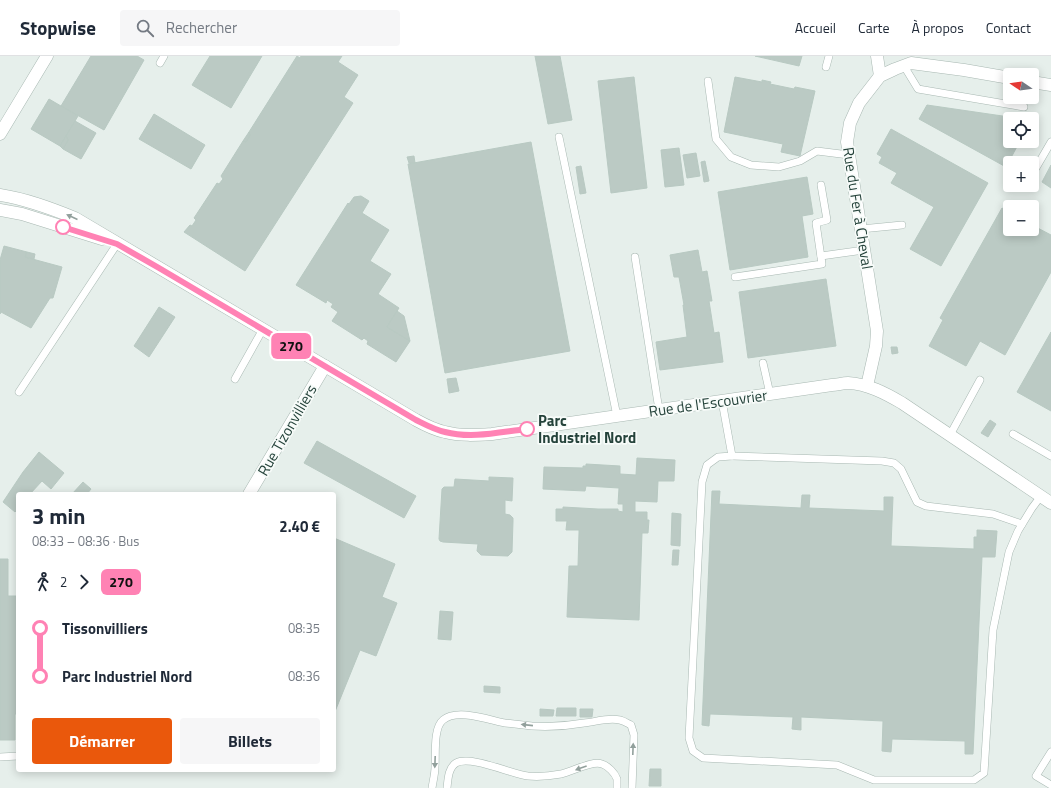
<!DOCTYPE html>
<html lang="fr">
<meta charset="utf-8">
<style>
:root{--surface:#fff;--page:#f6f6f7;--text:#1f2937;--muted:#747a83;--line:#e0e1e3;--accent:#ea580c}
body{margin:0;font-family:"Titillium Web",sans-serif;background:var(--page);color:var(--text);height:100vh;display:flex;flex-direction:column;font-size:15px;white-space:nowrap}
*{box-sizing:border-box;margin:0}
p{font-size:13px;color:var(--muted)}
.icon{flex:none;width:22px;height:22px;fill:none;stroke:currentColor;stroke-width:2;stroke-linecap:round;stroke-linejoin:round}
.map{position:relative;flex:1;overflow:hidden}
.sheet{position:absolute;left:16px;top:436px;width:320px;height:280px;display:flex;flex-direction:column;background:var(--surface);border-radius:4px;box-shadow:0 2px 10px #0003}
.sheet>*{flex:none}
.badge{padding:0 8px;border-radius:6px;font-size:14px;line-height:26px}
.needle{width:26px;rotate:283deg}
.tools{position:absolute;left:1003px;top:12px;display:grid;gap:8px}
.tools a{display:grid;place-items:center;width:36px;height:36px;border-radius:4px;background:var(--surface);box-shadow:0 2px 10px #0003;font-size:20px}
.map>.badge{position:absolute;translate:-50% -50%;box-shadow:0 0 0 2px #fff}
.legs{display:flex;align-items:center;gap:6px;height:44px;padding:0 16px;font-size:13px}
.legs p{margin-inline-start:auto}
.head{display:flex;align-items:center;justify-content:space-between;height:68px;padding:0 16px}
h1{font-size:22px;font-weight:700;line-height:30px}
.button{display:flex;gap:8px;margin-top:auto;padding:8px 16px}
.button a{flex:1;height:46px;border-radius:4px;background:var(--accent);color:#fff;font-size:16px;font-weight:700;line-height:46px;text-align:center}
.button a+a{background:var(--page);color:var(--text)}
ul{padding:0 16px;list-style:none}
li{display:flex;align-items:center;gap:14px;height:48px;font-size:15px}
li i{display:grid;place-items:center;width:6px;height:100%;margin:0 5px;background:currentColor}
li i::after{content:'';width:10px;height:10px;margin:-5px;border:3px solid;border-radius:50%;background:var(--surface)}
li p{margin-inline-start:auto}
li:first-child i{background:linear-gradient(#0000 50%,currentColor 0)}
li:last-child i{background:linear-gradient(currentColor 50%,#0000 0)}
header{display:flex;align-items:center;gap:24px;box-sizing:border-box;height:56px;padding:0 20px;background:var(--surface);border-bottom:1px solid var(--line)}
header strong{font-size:19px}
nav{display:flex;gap:22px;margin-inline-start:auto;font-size:14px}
.search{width:280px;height:36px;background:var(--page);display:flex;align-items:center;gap:10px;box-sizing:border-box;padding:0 14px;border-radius:4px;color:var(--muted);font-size:15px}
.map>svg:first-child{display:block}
.building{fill:#bbcac4;stroke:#b8c9c2}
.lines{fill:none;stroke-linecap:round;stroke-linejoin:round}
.service-casing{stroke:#a8b8b2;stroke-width:8}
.minor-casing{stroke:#a8b8b2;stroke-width:13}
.tertiary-casing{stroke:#a8b8b2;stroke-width:13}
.service{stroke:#fff;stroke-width:7}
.minor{stroke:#fff;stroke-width:12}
.tertiary{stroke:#fff;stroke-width:12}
.oneway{fill:#92a09c}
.line-1-casing{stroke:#fff;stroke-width:9}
.line-1{stroke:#ff82b4;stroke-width:6}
.stop-1-dot{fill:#fff;stroke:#ff82b4;stroke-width:2}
.labels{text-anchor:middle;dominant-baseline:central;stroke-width:3.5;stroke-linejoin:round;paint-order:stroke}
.street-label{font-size:15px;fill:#24423a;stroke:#f7fbf9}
.stop-label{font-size:15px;font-weight:bold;fill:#24423a;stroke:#f7fbf9;text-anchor:start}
</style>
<header>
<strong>Stopwise</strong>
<div class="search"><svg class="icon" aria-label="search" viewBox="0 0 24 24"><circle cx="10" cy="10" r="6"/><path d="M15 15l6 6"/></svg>Rechercher</div>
<nav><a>Accueil</a><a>Carte</a><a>À propos</a><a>Contact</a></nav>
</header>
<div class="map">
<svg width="1051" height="732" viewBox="0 0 1051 732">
<rect width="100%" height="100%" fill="#e6efeb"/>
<g class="building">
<path d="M91 0H137L144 4 104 74 61 50Z"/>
<path d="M210 0H262L231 52 192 29Z"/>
<path d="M297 0 300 2 301 0H342L338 6 358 19 344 41 353 47 245 215 184 176 190 169 192 170 196 164 194 162 217 127 219 128 223 123 221 120 243 85 246 86 250 79 249 76Z"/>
<path d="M535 0H560L572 64 548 68Z"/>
<path d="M755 0H802L799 10Z"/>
<path d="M634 21 647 132 611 137 598 25Z"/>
<path d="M735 21 762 26V24L771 26 770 28 794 33 795 31 815 35 800 100 781 96 783 88 724 76Z"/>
<path d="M49 43 78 60 60 90 31 73Z"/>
<path d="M927 49 1023 63H1010V85H1020L1006 111 919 63Z"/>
<path d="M154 58 205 89 191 113 139 83Z"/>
<path d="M75 65 96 77 81 103 63 93 68 84 66 80Z"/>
<path d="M891 73 988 127 941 210 910 193 934 151 891 127 897 117 879 107 882 101 877 98Z"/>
<path d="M249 76 250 79 246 86 243 85Z"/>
<path d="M66 80 68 84 63 93 60 90Z"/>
<path d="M531 86 570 295 445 317 408 108Z"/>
<path d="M679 92 684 129 665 131 661 94Z"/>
<path d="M696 97 700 120 687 122 683 99Z"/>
<path d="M414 100 415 107H409L407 101Z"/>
<path d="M705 105 709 125 704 126 701 106Z"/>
<path d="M1051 109V132L1042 126Z"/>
<path d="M581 110 586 137 580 138 576 111Z"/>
<path d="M807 121 813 158 802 160 808 201 730 214 718 136Z"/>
<path d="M361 140 369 145 362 157 389 174 370 205 391 218 378 238 399 252 387 271 410 285 396 306 367 288 368 285 364 282 362 284 332 265 338 256 331 251 333 248 327 244 326 247 296 229 348 147 349 148 354 141Z"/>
<path d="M1002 152 1010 157V173H1032V169L1051 179V216L1005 299 980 285 966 310 929 290 943 264 940 262Z"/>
<path d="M4 190 27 196 25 201 62 211 53 242H50L31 272 1 256 0 258V204Z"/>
<path d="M698 194 702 216 707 215 712 245H709L714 277 719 276 723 306 660 314 656 286 687 281 683 249H684L679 221H674L670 199Z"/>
<path d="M27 196 35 198 34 203 25 201Z"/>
<path d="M826 223 836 290 748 302 739 236Z"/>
<path d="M159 251 175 261 149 301 134 290Z"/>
<path d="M397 255 404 260 410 285 387 271Z"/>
<path d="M1051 276V355L1017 336Z"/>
<path d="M891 291H897L898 297 892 298Z"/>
<path d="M456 322 459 335 449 337 447 323Z"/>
<path d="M990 364 996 368 988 381 981 377Z"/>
<path d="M317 385 416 440 404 462 304 407Z"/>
<path d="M39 396 64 417 51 433 42 425 30 438H18V453L15 456 3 446 23 416Z"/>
<path d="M637 402 675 404 674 425H658L657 446 635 445V456H647V464H649L648 477H642L639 564 567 561 569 510H578L579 477V474H566L567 465H556V453H563V451L598 453H618V455L623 456V448H618L619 432 586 430 585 435 543 433 544 411 583 412V410H586V408L620 410V418L636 419Z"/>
<path d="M489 421 513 422 512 445 505 444V458L510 459 513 462V465L512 496 508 500 481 499 477 495 478 488 443 486 440 485 439 483 442 433 444 431H454L455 423 489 425Z"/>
<path d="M83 426 91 433 87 438H72Z"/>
<path d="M712 435H720L719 448 801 452 802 439H810L809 452 884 455V441H893L891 490 974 493V481H977V474L997 475 995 501H982L973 698H965V685L892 683 891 696 882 695 883 665 801 661V674L792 673 793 661 710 658 709 670 702 669Z"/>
<path d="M672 457 681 458 680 490 671 489Z"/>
<path d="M334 482 395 508 382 541 397 547 376 600 360 594 334 658Z"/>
<path d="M673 494H679L678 509H672Z"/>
<path d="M0 503H8V540H18V658H15V684H0Z"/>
<path d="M440 555 453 556 451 584 438 583Z"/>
<path d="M484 630 500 631V637L484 636Z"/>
<path d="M557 652H576V660H556Z"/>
<path d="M540 653 554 654 553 660H540Z"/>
<path d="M580 653H593L592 661H580Z"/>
<path d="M650 713H661V730H649Z"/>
</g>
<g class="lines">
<defs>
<g id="service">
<path d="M160 7 164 0"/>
<path d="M904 10 918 33 1024 51"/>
<path d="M826 11 829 0"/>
<path d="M708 25 716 83 731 101 751 109 779 111 800 105 817 95 849 99"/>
<path d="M559 81 617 360"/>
<path d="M1033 117 1051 86"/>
<path d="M861 173 902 169"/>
<path d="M821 200 864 194"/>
<path d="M635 201 659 354"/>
<path d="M735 221 822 208 816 167 827 164 821 129"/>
<path d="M763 307 770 338"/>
<path d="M235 323 263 273"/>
<path d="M19 336 117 188"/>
<path d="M722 345 732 400 718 401 707 409 702 426 689 682 693 695 703 702 837 709 874 724H974L984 717 993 574 1009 496 1018 475 1032 452 1041 440"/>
<path d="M1013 378 1051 400"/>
<path d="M950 379 980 324"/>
<path d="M732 400 882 405 894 407 901 413 917 446 926 450 993 458 1022 468"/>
<path d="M1051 696 1036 720 1051 729"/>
<path d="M0 701 18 700"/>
<path d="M432 732C433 725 435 718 435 711 436 699 433 672 443 664 457 652 489 664 505 667 514 668 523 669 532 670 549 671 567 670 584 667 596 666 608 661 620 664 624 665 627 667 631 669L634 679 632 732"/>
<path d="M447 732C448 724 448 712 456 707 471 699 511 718 528 720 539 721 550 720 561 718 572 716 592 704 602 708 608 710 615 717 617 723 617 725 617 729 617 732"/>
</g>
<g id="minor">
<path d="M877 0 880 20"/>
<path d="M1032 26 1051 29"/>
<path d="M0 78 47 0"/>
<path d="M867 330 876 290 877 275 847 86 850 67 859 47 880 20 895 13 911 7 964 14 1010 22"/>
<path d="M249 438 325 310"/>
</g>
<g id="tertiary">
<path d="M0 139C26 143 50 152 75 162L416 364C425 369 435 374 445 376 460 380 476 379 492 378L832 329C837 329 842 327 848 327 868 328 885 337 902 347L1051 447"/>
<path d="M0 154 22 158 102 183"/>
</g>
</defs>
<use href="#service" class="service-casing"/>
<use href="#minor" class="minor-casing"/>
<use href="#tertiary" class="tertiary-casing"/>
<use href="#service" class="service"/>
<use href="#minor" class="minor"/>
<use href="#tertiary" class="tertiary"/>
</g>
<defs><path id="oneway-solid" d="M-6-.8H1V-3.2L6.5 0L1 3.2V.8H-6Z"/></defs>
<g class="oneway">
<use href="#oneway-solid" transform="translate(72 161) rotate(-156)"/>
<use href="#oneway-solid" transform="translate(527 669) rotate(-174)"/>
<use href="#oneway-solid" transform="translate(633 693) rotate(-88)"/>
<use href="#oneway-solid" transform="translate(435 706) rotate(92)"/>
<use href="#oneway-solid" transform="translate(581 712) rotate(160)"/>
</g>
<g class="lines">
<defs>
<path id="line-1" d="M63 171 117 188 159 212 416 364C426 369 435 374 445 376 472 383 500 376 527 373"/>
</defs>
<use href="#line-1" class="line-1-casing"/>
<use href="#line-1" class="line-1"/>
</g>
<g class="stop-1-dot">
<circle cx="63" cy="171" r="7"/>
<circle cx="527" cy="373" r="7"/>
</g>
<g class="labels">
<g class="street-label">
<text transform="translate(858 152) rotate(81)">Rue du Fer à Cheval</text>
<text transform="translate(708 347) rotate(-8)">Rue de l'Escouvrier</text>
<text transform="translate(287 374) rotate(-60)">Rue Tizonvilliers</text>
</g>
<g class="stop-label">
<text x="538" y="364">Parc<tspan x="538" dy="17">Industriel Nord</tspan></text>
</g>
</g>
</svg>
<div class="tools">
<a><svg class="needle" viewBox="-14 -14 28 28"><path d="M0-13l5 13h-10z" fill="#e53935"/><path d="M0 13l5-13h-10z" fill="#747a83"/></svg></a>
<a><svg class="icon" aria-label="locate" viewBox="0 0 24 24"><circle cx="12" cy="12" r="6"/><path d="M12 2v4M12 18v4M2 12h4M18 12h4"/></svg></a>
<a>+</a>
<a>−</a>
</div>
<b class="badge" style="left:291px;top:290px;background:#ff82b4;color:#111">270</b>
<section class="sheet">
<div class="head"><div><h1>3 min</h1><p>08:33 – 08:36 · Bus</p></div><b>2.40 €</b></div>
<div class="legs"><svg class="icon" aria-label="walk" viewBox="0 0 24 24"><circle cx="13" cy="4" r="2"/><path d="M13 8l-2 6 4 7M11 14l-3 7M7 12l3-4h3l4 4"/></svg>2<svg class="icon" aria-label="forward" viewBox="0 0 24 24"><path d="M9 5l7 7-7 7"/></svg><b class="badge" style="background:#ff82b4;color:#111">270</b></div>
<ul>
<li><i style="color:#ff82b4"></i><b>Tissonvilliers</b><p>08:35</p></li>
<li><i style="color:#ff82b4"></i><b>Parc Industriel Nord</b><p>08:36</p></li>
</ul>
<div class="button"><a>Démarrer</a><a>Billets</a></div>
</section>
</div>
